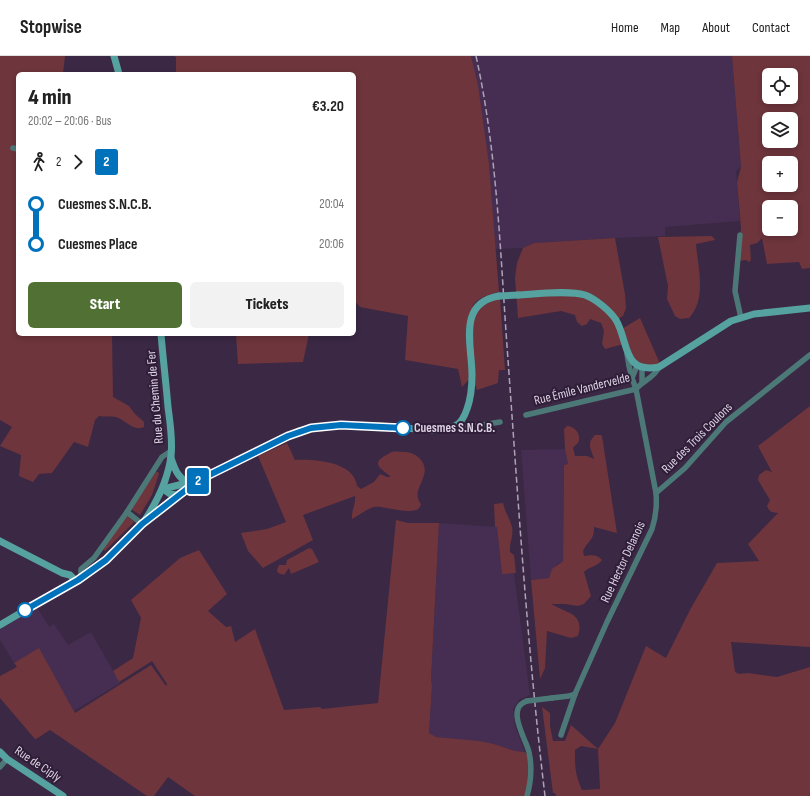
<!DOCTYPE html>
<meta charset="utf-8">
<style>
:root{--surface:#fff;--page:#f2f2f2;--text:#222;--muted:#767676;--line:#e0e0e0;--accent:#507034}
body{margin:0;font-family:"Sofia Sans Condensed",sans-serif;background:var(--page);color:var(--text);height:100vh;display:flex;flex-direction:column;font-size:15px;white-space:nowrap}
*{box-sizing:border-box;margin:0}
p{font-size:13px;color:var(--muted)}
.icon{flex:none;width:22px;height:22px;fill:none;stroke:currentColor;stroke-width:2;stroke-linecap:round;stroke-linejoin:round}
.map{position:relative;flex:1;overflow:hidden}
.drawer{position:absolute;left:16px;top:16px;width:340px;height:264px;display:flex;flex-direction:column;background:var(--surface);border-radius:6px;box-shadow:0 2px 6px #0003}
.drawer>*{flex:none}
.badge{padding:0 8px;border-radius:3px;font-size:14px;line-height:26px}
.fabs{position:absolute;left:762px;top:12px;display:grid;gap:8px}
.fabs a{display:grid;place-items:center;width:36px;height:36px;border-radius:6px;background:var(--surface);box-shadow:0 2px 6px #0003;font-size:20px}
.map>.badge{position:absolute;translate:-50% -50%;box-shadow:0 0 0 2px #fff}
.legs{display:flex;align-items:center;gap:6px;height:44px;padding:0 12px;font-size:13px}
.legs p{margin-inline-start:auto}
.summary{display:flex;align-items:center;justify-content:space-between;height:68px;padding:0 12px}
h1{font-size:22px;font-weight:800;line-height:30px}
.action{display:flex;gap:8px;margin-top:auto;padding:8px 12px}
.action a{flex:1;height:46px;border-radius:6px;background:var(--accent);color:#fff;font-size:16px;font-weight:800;line-height:46px;text-align:center}
.action a+a{background:var(--page);color:var(--text)}
ul{padding:0 12px;list-style:none}
li{display:flex;align-items:center;gap:14px;height:40px;font-size:15px}
li i{display:grid;place-items:center;width:6px;height:100%;margin:0 5px;background:currentColor}
li i::after{content:'';width:10px;height:10px;margin:-5px;border:3px solid;border-radius:50%;background:var(--surface)}
li p{margin-inline-start:auto}
li:first-child i{background:linear-gradient(#0000 50%,currentColor 0)}
li:last-child i{background:linear-gradient(currentColor 50%,#0000 0)}
header{display:flex;align-items:center;gap:24px;box-sizing:border-box;height:56px;padding:0 20px;background:var(--surface);border-bottom:1px solid var(--line)}
header strong{font-size:19px}
nav{display:flex;gap:22px;margin-inline-start:auto;font-size:14px}
.map>svg:first-child{display:block}
.built{fill:#452e51}
.green{fill:#6e353c;fill-rule:evenodd}
.lines{fill:none;stroke-linecap:round;stroke-linejoin:round}
.street{stroke:#4c7978;stroke-width:5.5}
.secondary{stroke:#56a2a0;stroke-width:7}
.rail{stroke:#afa2b7;stroke-width:1.5;stroke-dasharray:6 3;stroke-linecap:butt}
.street-bridge{stroke:#4c7978;stroke-width:5.5}
.secondary-bridge{stroke:#56a2a0;stroke-width:7}
.line-1-casing{stroke:#fff;stroke-width:9}
.line-1{stroke:#0072bc;stroke-width:6}
.stop-1-dot{fill:#fff;stroke:#0072bc;stroke-width:2}
.labels{text-anchor:middle;dominant-baseline:central;stroke-width:4;stroke-linejoin:round;paint-order:stroke}
.street-label{font-size:13px;fill:#ddd2e4;stroke:#301e39}
.stop-label{font-size:13px;font-weight:bold;fill:#ddd2e4;stroke:#301e39;text-anchor:start}
</style>
<header>
<strong>Stopwise</strong>
<nav><a>Home</a><a>Map</a><a>About</a><a>Contact</a></nav>
</header>
<div class="map">
<svg width="810" height="740" viewBox="0 0 810 740">
<rect width="100%" height="100%" fill="#3a2844"/>
<g class="built">
<path d="M471 0H732L741 111 736 115 740 165 665 171V180L615 182 534 187 523 192 495 193 489 108Z"/>
<path d="M565 393 568 408 564 409 563 505 557 508 549 522 531 524 521 394Z"/>
<path d="M439 467 497 471 502 517H514L530 639 520 643 513 653 515 670 525 696 515 695 494 688 436 681 429 677 432 629 431 625Z"/>
<path d="M35 548 49 571 54 568 68 589 91 576 120 627 74 655 39 593 14 607 0 584V569Z"/>
</g>
<g class="green">
<path d="M0 0H65L63 18H18V278H112L113 341 129 350 135 358 144 366V371C133 376 126 364 116 361 111 360 104 361 99 360L95 364 88 391 74 386 52 417 39 418 33 426 19 420 21 399 0 390 12 371 0 364Z"/>
<path d="M174 0H471L478 29 489 108 499 236C491 238 477 241 473 250 472 252 472 257 472 260L484 249 500 242 505 314H499L498 327 477 334 472 320 462 331 458 313 405 304 408 260 360 251 354 244V18H176V1Z"/>
<path d="M732 0H810V212L802 213 799 206 767 208 762 182 757 187 750 189 751 204 749 206 746 204 738 205 741 172 737 126 741 111ZM769 19H791V41H769ZM769 63H791V85H769ZM769 107H791V129H769ZM769 151H791V173H769Z"/>
<path d="M711 180 714 182 715 184 696 188C698 212 707 243 689 262L680 263 675 260 667 243 668 230 658 181Z"/>
<path d="M615 182 625 238 626 252 623 260 616 264 620 274 640 262 661 310 642 312 624 288 605 293 602 288 604 275 601 267 590 263 587 268 582 270 577 266 575 259 561 255 518 262 515 222 517 207 523 192 534 187Z"/>
<path d="M236 278H309L303 306 238 308Z"/>
<path d="M810 350V591L731 586 735 616 739 618 748 617 777 621 810 611V740H556L555 737H553L542 651 550 657V670L553 685H565L571 669 598 693 615 667 646 590 666 602 691 552 717 507 759 505 748 488 778 457C772 456 770 457 767 450L770 444 758 424 759 419 766 414 772 416 758 390ZM581 690 598 693 600 733 582 734C575 718 575 711 575 694Z"/>
<path d="M567 370C575 370 582 379 578 387 576 389 574 390 573 392L575 400H587L594 403C591 392 586 388 595 379H601L602 380 617 477 594 471C595 484 587 485 583 495L584 500C591 499 597 498 602 504 597 511 590 510 584 516L591 540 584 548 578 550 565 548H551C566 557 585 557 578 580L571 582 547 575 545 612 540 623 531 524 549 522 552 513 563 505 564 409 568 408 565 393 564 373Z"/>
<path d="M287 387 295 404C313 403 354 405 357 430L361 433 374 426 380 418 387 421H391C381 412 369 408 388 398 393 394 399 396 406 396 417 397 428 407 424 419 421 430 413 438 421 448 419 463 385 449 374 451 367 453 359 459 352 463 351 455 356 448 355 440L303 459 313 484 263 512 248 495 241 477 267 473 286 466 258 400Z"/>
<path d="M156 416H158L159 418 152 439 140 459 131 453Z"/>
<path d="M503 447C505 456 510 463 512 471 514 481 509 487 510 496L514 499 516 517 502 518 497 471H495L494 448Z"/>
<path d="M127 459 134 466 105 495 103 493Z"/>
<path d="M396 464 408 467H439L431 624 432 629 429 677 436 681 479 685 494 688 515 695 525 696 530 702 527 740H195L168 721 154 740H147L50 674 36 683 34 682 0 642V620L17 611 14 607 39 592 75 657 151 609 166 630 167 628 152 605 119 626 113 615 133 602 141 562 131 544 180 502 199 494 227 538 208 555 226 571 231 570 235 586 255 573 284 654 320 651 322 653 378 647Z"/>
<path d="M309 492 312 493 319 506 291 518 289 512 284 519 278 517 277 514 279 509H286L287 504Z"/>
</g>
<g class="lines">
<g class="street">
<path d="M13 92 18 93"/>
<path d="M740 179 735 235 741 262"/>
<path d="M627 298 629 310 632 322"/>
<path d="M642 327V312"/>
<path d="M526 359 636 333C643 325 655 321 659 311"/>
<path d="M452 372 470 371 500 366"/>
<path d="M656 437 685 412 726 366 810 299"/>
<path d="M127 456 142 468"/>
<path d="M81 521V513L94 502 127 456 162 401 171 395"/>
<path d="M552 642 569 640 575 638"/>
<path d="M527 645C505 652 526 683 529 696 532 710 531 726 527 740"/>
<path d="M561 679 575 638 607 566 652 473C656 461 657 450 656 437L636 333 632 322 637 310"/>
<path d="M0 711 7 703"/>
</g>
<g class="secondary">
<path d="M114 0 119 18"/>
<path d="M518 239C536 238 569 234 585 239 596 243 610 255 616 264 629 286 622 318 659 311L731 265 754 258 810 252"/>
<path d="M171 402C175 413 177 421 188 427"/>
<path d="M163 433 195 425"/>
<path d="M163 433 170 438 177 439"/>
<path d="M145 464C158 444 168 424 171 400 173 384 170 367 168 351 166 327 163 302 161 278"/>
<path d="M0 485 62 517 70 519 76 525"/>
<path d="M0 569 85 519 106 504 142 468 177 439 199 424 299 375C340 364 392 372 434 374 441 373 449 374 455 370 461 367 465 359 467 353 471 342 472 330 472 319 472 289 457 247 499 240"/>
<path d="M0 696 7 703 63 740"/>
</g>
<path class="rail" d="M476 0C497 95 500 193 507 290 518 440 527 590 545 740"/>
<path class="street-bridge" d="M527 645 552 642"/>
<path class="secondary-bridge" d="M499 240 518 239"/>
</g>
<g class="lines">
<defs>
<path id="line-1" d="M25 554 78 524 106 504 142 468 178 440 199 424 288 380 311 372 341 369 403 372"/>
</defs>
<use href="#line-1" class="line-1-casing"/>
<use href="#line-1" class="line-1"/>
</g>
<g class="stop-1-dot">
<circle cx="403" cy="372" r="7"/>
<circle cx="25" cy="554" r="7"/>
</g>
<g class="labels">
<g class="street-label">
<text transform="translate(582 333) rotate(-14)">Rue Émile Vandervelde</text>
<text transform="translate(155 341) rotate(-95)">Rue du Chemin de Fer</text>
<text transform="translate(697 382) rotate(-45)">Rue des Trois Coulons</text>
<text transform="translate(623 506) rotate(-65)">Rue Hector Delanois</text>
<text transform="translate(38 708) rotate(34)">Rue de Ciply</text>
</g>
<g class="stop-label">
<text x="414" y="372">Cuesmes S.N.C.B.</text>
</g>
</g>
</svg>
<div class="fabs">
<a><svg class="icon" aria-label="locate" viewBox="0 0 24 24"><circle cx="12" cy="12" r="6"/><path d="M12 2v4M12 18v4M2 12h4M18 12h4"/></svg></a>
<a><svg class="icon" aria-label="layers" viewBox="0 0 24 24"><path d="M12 4l9 5-9 5-9-5zM3 14l9 5 9-5"/></svg></a>
<a>+</a>
<a>−</a>
</div>
<b class="badge" style="left:198px;top:425px;background:#0072bc;color:#fff">2</b>
<section class="drawer">
<div class="summary"><div><h1>4 min</h1><p>20:02 – 20:06 · Bus</p></div><b>€3.20</b></div>
<div class="legs"><svg class="icon" aria-label="walk" viewBox="0 0 24 24"><circle cx="13" cy="4" r="2"/><path d="M13 8l-2 6 4 7M11 14l-3 7M7 12l3-4h3l4 4"/></svg>2<svg class="icon" aria-label="forward" viewBox="0 0 24 24"><path d="M9 5l7 7-7 7"/></svg><b class="badge" style="background:#0072bc;color:#fff">2</b></div>
<ul>
<li><i style="color:#0072bc"></i><b>Cuesmes S.N.C.B.</b><p>20:04</p></li>
<li><i style="color:#0072bc"></i><b>Cuesmes Place</b><p>20:06</p></li>
</ul>
<div class="action"><a>Start</a><a>Tickets</a></div>
</section>
</div>
